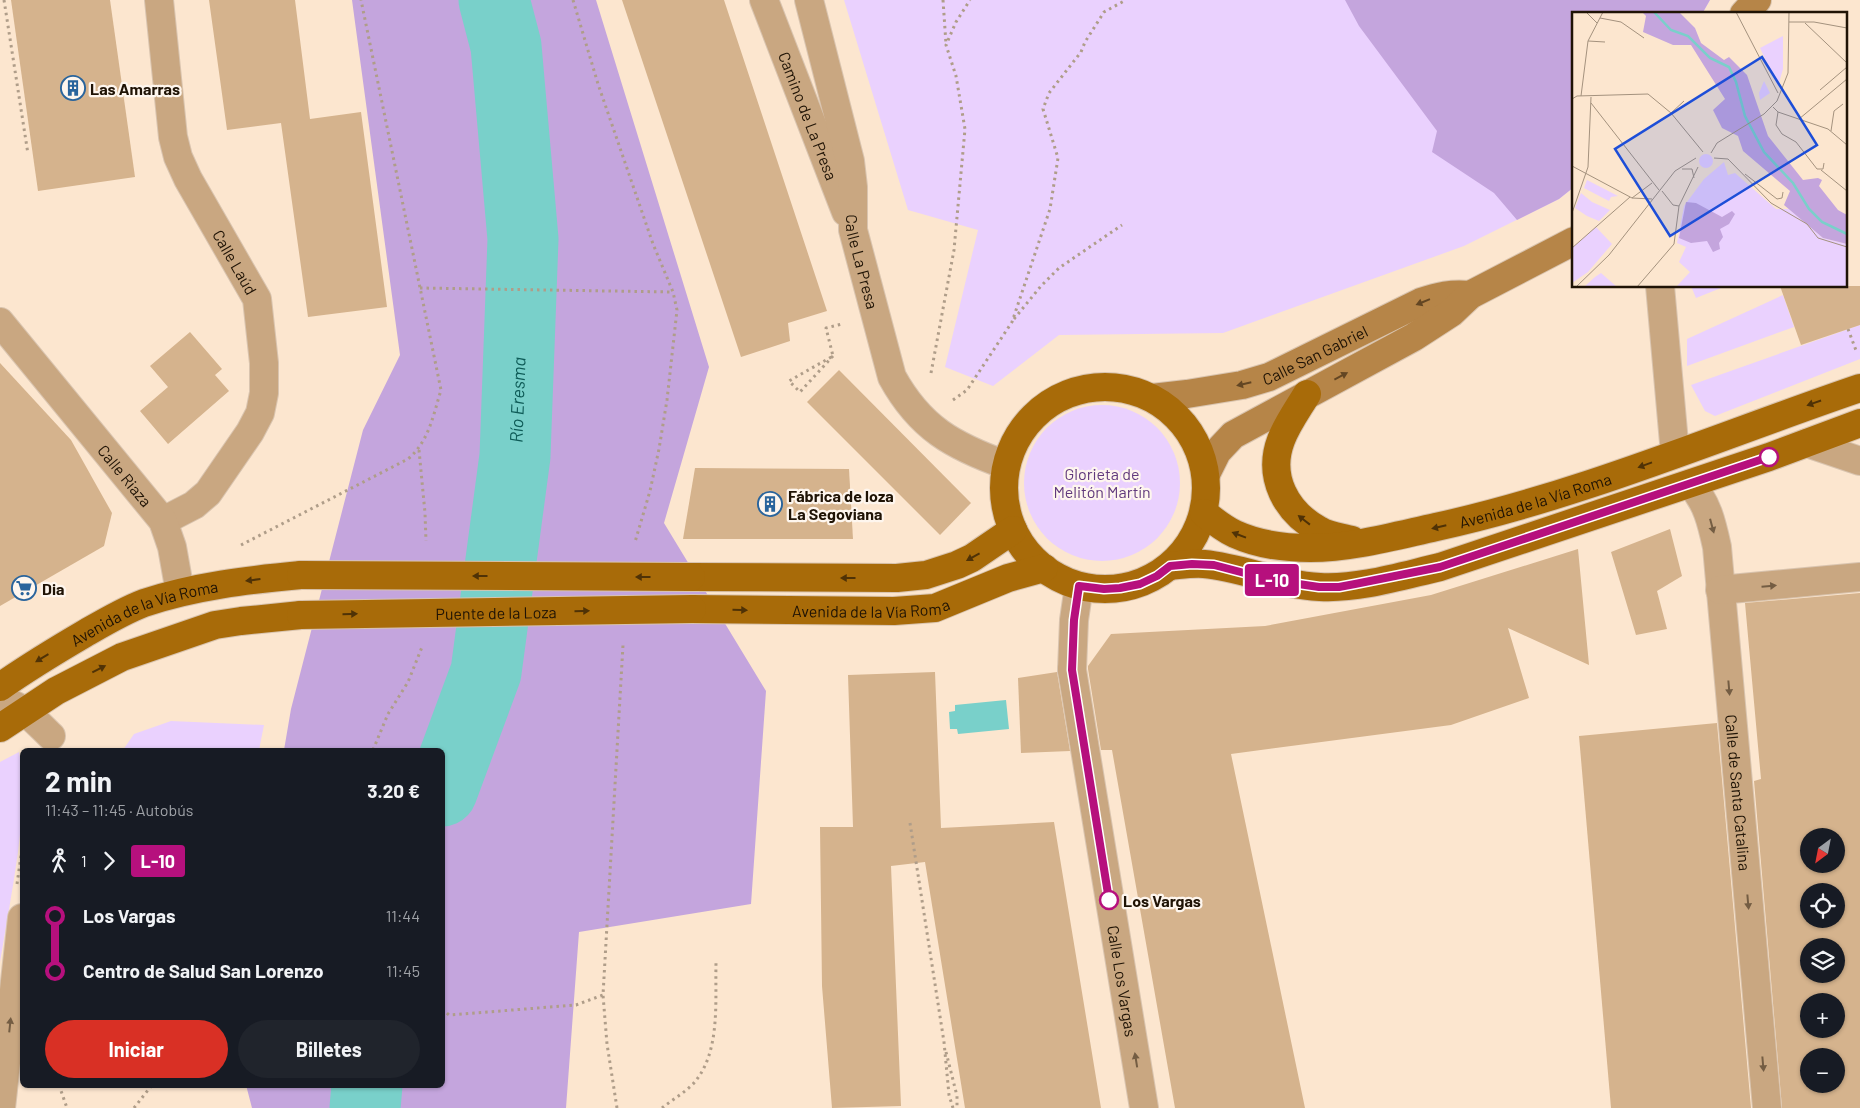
<!DOCTYPE html>
<html lang="es">
<meta charset="utf-8">
<style>
:root{--surface:#171b24;--page:#20242c;--text:#f1f3f6;--muted:#9ea1a6;--accent:#d93025}
body{margin:0;font-family:Barlow,sans-serif;background:var(--page);color:var(--text);height:100vh;display:flex;flex-direction:column;font-size:19px;white-space:nowrap}
*{box-sizing:border-box;margin:0}
p{font-size:16px;color:var(--muted)}
.icon{flex:none;width:28px;height:28px;fill:none;stroke:currentColor;stroke-width:2;stroke-linecap:round;stroke-linejoin:round}
.map{position:relative;flex:1;overflow:hidden}
.drawer{position:absolute;left:20px;top:748px;width:425px;height:340px;display:flex;flex-direction:column;background:var(--surface);border-radius:8px;box-shadow:0 1px 4px #0004}
.drawer>*{flex:none}
.badge{padding:0 10px;border-radius:4px;font-size:18px;line-height:32px}
.needle{width:32px;rotate:212deg}
.buttons{position:absolute;left:1800px;top:828px;display:grid;gap:10px}
.buttons a{display:grid;place-items:center;width:45px;height:45px;border-radius:50%;background:var(--surface);box-shadow:0 1px 4px #0004;font-size:25px}
.map>.badge{position:absolute;translate:-50% -50%;box-shadow:0 0 0 2px #fff}
.legs{display:flex;align-items:center;gap:8px;height:55px;padding:0 25px;font-size:16px}
.legs p{margin-inline-start:auto}
.summary{display:flex;align-items:center;justify-content:space-between;height:85px;padding:0 25px}
h1{font-size:28px;font-weight:700;line-height:38px}
.primary-button{display:flex;gap:10px;margin-top:auto;padding:10px 25px}
.primary-button a{flex:1;height:58px;border-radius:30px;background:var(--accent);color:#fff;font-size:20px;font-weight:700;line-height:58px;text-align:center}
.primary-button a+a{background:var(--page);color:var(--text)}
ul{padding:0 25px;list-style:none}
li{display:flex;align-items:center;gap:18px;height:55px;font-size:19px}
li i{display:grid;place-items:center;width:8px;height:100%;margin:0 6px;background:currentColor}
li i::after{content:'';width:12px;height:12px;margin:-6px;border:4px solid;border-radius:50%;background:var(--surface)}
li p{margin-inline-start:auto}
li:first-child i{background:linear-gradient(#0000 50%,currentColor 0)}
li:last-child i{background:linear-gradient(currentColor 50%,#0000 0)}
.map>svg:first-child{display:block}
.green{fill:#ead1fe}
.forest{fill:#c4a5dd}
.water{fill:#79d0ca}
.lines{fill:none;stroke-linecap:round;stroke-linejoin:round}
.river{stroke:#79d0ca;stroke-width:71}
.building{fill:#d5b38d;fill-rule:evenodd}
.minor-casing{stroke:#d9c4af;stroke-width:30}
.tertiary-casing{stroke:#d9c4af;stroke-width:30}
.secondary-casing{stroke:#d9c4af;stroke-width:30}
.primary-casing{stroke:#d9c4af;stroke-width:30}
.path{stroke:#af9d89;stroke-width:3;stroke-dasharray:2.5 4;stroke-linecap:butt}
.minor{stroke:#c9a781;stroke-width:28}
.tertiary{stroke:#c9a781;stroke-width:28}
.secondary{stroke:#b68548;stroke-width:28}
.primary{stroke:#a86b09;stroke-width:28}
.primary-bridge-casing{stroke:#d9c4af;stroke-width:30;stroke-linecap:butt}
.primary-bridge{stroke:#a86b09;stroke-width:28}
.oneway{fill:#634623}
.oneway2{fill:#4f3206}
.oneway3{fill:#745d43}
.line-1-casing{stroke:#fff;stroke-width:11}
.line-1{stroke:#b6107d;stroke-width:8}
.stop-1-dot{fill:#fff;stroke:#b6107d;stroke-width:2.5}
.labels{text-anchor:middle;dominant-baseline:central;stroke-width:4.5;stroke-linejoin:round;paint-order:stroke}
.poi-label{font-size:16px;font-weight:bold;fill:#1f1305;stroke:#fef6ee;text-anchor:start}
.street-label{font-size:16px;fill:#1f1305;stroke:#fef6ee}
.park-label{font-size:16px;fill:#61397d;stroke:#fef6ee}
.stop-label{font-size:16px;font-weight:bold;fill:#1f1305;stroke:#fef6ee;text-anchor:start}
.water-label{font-size:18px;font-style:italic;fill:#0e5b57;stroke:#fef6ee}
.inset-river{fill:none;stroke:#79d0ca;stroke-width:2.5}
.inset-road{fill:none;stroke:#a4927e;stroke-width:1}
.view{fill:#1d4ed8;fill-opacity:0.15;stroke:#1d4ed8;stroke-width:2.5}
.inset-edge{fill:none;stroke:#1f1305;stroke-width:2.5}
</style>
<div class="map">
<svg width="1860" height="1108" viewBox="0 0 1860 1108">
<rect width="100%" height="100%" fill="#fce6cf"/>
<g class="green">
<path d="M844 0H1710L1702 14H1574V187L1559 199 1464 246 1223 333 1059 335 993 386 945 367 978 230 908 210Z"/>
<path d="M1691 286H1726L1696 298Z"/>
<path d="M1783 295 1794 327 1687 366V339Z"/>
<path d="M1860 325V359L1715 416 1705 411 1691 385Z"/>
<circle cx="1102" cy="483" r="78"/>
<path d="M171 721 264 725 259 750H123L134 734Z"/>
<path d="M19 752C26 785 22 818 18 852 13 889 6 925 0 962V762Z"/>
</g>
<g class="forest">
<path d="M352 0H596L709 367 664 523 766 691 751 904 579 932 566 1108H252L246 1085H442V750H284L291 709 363 430 400 355Z"/>
<path d="M1345 0H1710L1702 14H1574V187L1559 199 1517 220 1494 193 1432 152 1437 131 1359 26Z"/>
</g>
<path class="water" d="M1006 700 1009 729 958 734 957 729H950L949 712 955 711V705Z"/>
<g class="lines">
<g class="river">
<path id="s1" d="M442 791 486 672 515 456 523 239 506 46 494 0"/>
<path d="M365 1108 367 1085"/>
</g>
</g>
<g class="building">
<path d="M11 0H110L135 177 38 191Z"/>
<path d="M209 0H295L310 119 361 112 387 307 308 317 281 123 227 130Z"/>
<path d="M622 0H724L827 311 788 323 790 341 741 357Z"/>
<path d="M1780 286H1860V325L1801 345Z"/>
<path d="M190 332 222 369 215 375 229 391 168 444 140 411 168 387 150 366Z"/>
<path d="M0 363 71 440 112 513 104 546 0 606Z"/>
<path d="M839 370 971 503 940 535 807 402Z"/>
<path d="M695 468 849 469 853 539H683Z"/>
<path d="M1670 529 1682 576 1657 591 1667 629 1636 635 1611 552Z"/>
<path d="M1578 549 1589 665 1508 628 1529 698 1451 725 1231 754 1305 1108H1175L1112 750H1101L1088 669V666L1111 634 1265 626 1431 595Z"/>
<path d="M1860 593V1108H1782L1754 781 1761 779 1745 603ZM1809 836H1836V864H1809ZM1809 891H1836V919H1809ZM1809 946H1836V974H1809ZM1809 1001H1836V1029H1809ZM1809 1056H1836V1084H1809Z"/>
<path d="M935 672 941 828 1054 822 1101 1108H965L925 862 891 866 901 1106 832 1108 822 986 820 827H853L848 675Z"/>
<path d="M1057 672 1070 751 1021 753 1018 678Z"/>
<path d="M1717 723 1751 1108H1611L1579 736Z"/>
</g>
<g class="lines">
<defs>
<g id="minor">
<path id="s2" d="M159 0 173 137 178 157 188 179 257 299 264 363V393L260 413 250 432 208 493 194 505 163 521"/>
<path id="s3" d="M764 0 846 212"/>
<path id="s4" d="M809 0 850 161 853 187V230L892 377C920 428 953 446 1006 465"/>
<path d="M1660 286 1675 454"/>
<path id="s5" d="M0 322 163 521 172 547 180 592"/>
<path id="s6" d="M1690 484C1707 501 1712 524 1717 547L1767 1108"/>
<path d="M1720 590 1860 577"/>
<path id="s7" d="M1072 670 1144 1108"/>
<path d="M0 701C21 703 36 722 51 736"/>
<path d="M1 1108 22 918"/>
</g>
<g id="tertiary">
<path d="M1807 443 1860 461"/>
<path d="M1072 670 1074 620 1079 586"/>
</g>
<g id="secondary">
<path d="M1744 14 1757 0"/>
<path id="s8" d="M1152 398 1187 394 1242 385 1269 377 1421 302C1438 296 1452 293 1470 295"/>
<path d="M1206 474 1217 452 1233 435 1414 337 1451 313 1470 295 1574 241"/>
</g>
<g id="primary">
<circle cx="1105" cy="488" r="101"/>
<path d="M1307 394C1298 409 1287 424 1281 440 1267 477 1286 512 1319 530 1328 536 1341 537 1352 540"/>
<path id="s9" d="M1204 513C1214 521 1224 529 1235 534 1257 544 1286 548 1310 548 1352 548 1395 536 1436 527 1582 495 1719 436 1860 388"/>
<path d="M1170 566C1181 565 1193 563 1204 564 1244 568 1280 585 1320 587 1360 589 1401 576 1440 567L1769 457 1860 423"/>
<path d="M691 577 897 578 926 575 957 565 972 558 1013 530"/>
<path id="s10" d="M692 609 894 611 935 608 1008 578 1044 568"/>
<path id="s11" d="M0 687C27 668 55 651 84 634 103 623 123 611 144 603 195 586 248 580 301 575"/>
<path d="M0 728 56 691 122 657 215 625 241 621 301 615"/>
</g>
</defs>
<use href="#minor" class="minor-casing"/>
<use href="#tertiary" class="tertiary-casing"/>
<use href="#secondary" class="secondary-casing"/>
<use href="#primary" class="primary-casing"/>
<g class="path">
<path d="M4 0 28 154"/>
<path d="M573 0 598 84 653 244 673 292 677 310 667 400 659 449 650 491 635 542"/>
<path d="M943 0 946 44"/>
<path d="M420 288 673 292"/>
<path d="M1014 319 1041 286 1059 268 1122 225"/>
<path d="M1848 329 1857 353"/>
<path d="M833 356 800 392 789 381 833 356 826 328 842 324"/>
<path d="M931 373 954 250 965 129 956 76 946 45 956 22 970 0"/>
<path d="M953 400 967 390 1012 322 1050 209 1058 158 1043 109 1049 93 1081 52 1085 42 1104 12 1126 0"/>
<path d="M419 450 425 513 426 541"/>
<path d="M241 545 408 459C429 441 433 416 441 390L361 0"/>
<path d="M373 750 388 714 408 682 422 647"/>
<path d="M910 823 944 1042 949 1095 953 1108"/>
<path d="M17 884 22 849"/>
<path d="M442 1009 449 1015 576 1005 603 995"/>
<path d="M946 1052 957 1096V1108"/>
<path d="M59 1085 67 1108"/>
<path d="M134 1108 152 1085"/>
<path d="M617 1108 607 1044 603 995 623 645"/>
<path d="M662 1108C672 1100 684 1093 693 1084 721 1053 715 1002 716 963"/>
</g>
<use href="#minor" class="minor"/>
<use href="#tertiary" class="tertiary"/>
<use href="#secondary" class="secondary"/>
<use href="#primary" class="primary"/>
<defs>
<g id="primary-bridge">
<path d="M301 575 691 577"/>
<path id="s12" d="M301 615 692 609"/>
</g>
</defs>
<use href="#primary-bridge" class="primary-bridge-casing"/>
<use href="#primary-bridge" class="primary-bridge"/>
</g>
<defs><path id="oneway-solid" d="M-6-.8H1V-3.2L6.5 0L1 3.2V.8H-6Z" transform="scale(1.25)"/></defs>
<g class="oneway">
<use href="#oneway-solid" transform="translate(1423 302) rotate(158)"/>
<use href="#oneway-solid" transform="translate(1341 376) rotate(-28)"/>
<use href="#oneway-solid" transform="translate(1244 384) rotate(167)"/>
</g>
<g class="oneway2">
<use href="#oneway-solid" transform="translate(1814 403) rotate(161)"/>
<use href="#oneway-solid" transform="translate(1645 465) rotate(160)"/>
<use href="#oneway-solid" transform="translate(1304 520) rotate(-142)"/>
<use href="#oneway-solid" transform="translate(1439 527) rotate(167)"/>
<use href="#oneway-solid" transform="translate(1239 535) rotate(-159)"/>
<use href="#oneway-solid" transform="translate(973 557) rotate(151)"/>
<use href="#oneway-solid" transform="translate(480 576) rotate(-180)"/>
<use href="#oneway-solid" transform="translate(643 577) rotate(-180)"/>
<use href="#oneway-solid" transform="translate(848 578) rotate(-180)"/>
<use href="#oneway-solid" transform="translate(253 580) rotate(173)"/>
<use href="#oneway-solid" transform="translate(740 610) rotate(1)"/>
<use href="#oneway-solid" transform="translate(582 611) rotate(-1)"/>
<use href="#oneway-solid" transform="translate(350 614) rotate(-1)"/>
<use href="#oneway-solid" transform="translate(42 658) rotate(149)"/>
<use href="#oneway-solid" transform="translate(99 669) rotate(-27)"/>
</g>
<g class="oneway3">
<use href="#oneway-solid" transform="translate(1712 526) rotate(75)"/>
<use href="#oneway-solid" transform="translate(1769 586) rotate(-5)"/>
<use href="#oneway-solid" transform="translate(1729 688) rotate(85)"/>
<use href="#oneway-solid" transform="translate(1748 902) rotate(85)"/>
<use href="#oneway-solid" transform="translate(10 1025) rotate(-84)"/>
<use href="#oneway-solid" transform="translate(1136 1060) rotate(-99)"/>
<use href="#oneway-solid" transform="translate(1763 1064) rotate(85)"/>
</g>
<g class="lines">
<defs>
<path id="line-1" d="M1109 900 1072 670 1074 620 1079 586 1104 589 1120 588 1140 584 1157 576 1170 566 1192 564 1214 565 1271 580 1319 587H1339L1355 584 1440 567 1769 457"/>
</defs>
<use href="#line-1" class="line-1-casing"/>
<use href="#line-1" class="line-1"/>
</g>
<defs>
<symbol id="building-ring" viewBox="-11 -11 22 22"><circle r="9.5" fill="#fef6ee" stroke="#29649c" stroke-width="1.5"/><path d="M-4-6H4V6H1V3H-1V6H-4ZM-2.5-4.3h1.7v1.8h-1.7ZM.8-4.3h1.7v1.8H.8ZM-2.5-1h1.7V.8h-1.7ZM.8-1h1.7V.8H.8Z" fill="#29649c"/></symbol>
<symbol id="supermarket-ring" viewBox="-11 -11 22 22"><circle r="9.5" fill="#fef6ee" stroke="#29649c" stroke-width="1.5"/><path d="M-6-5.5h2.5l.6 2H6L4.5 2H-2.5L-4.4-4H-6ZM-1.5 3.2a1.3 1.3 0 1 0 .1 0ZM3 3.2a1.3 1.3 0 1 0 .1 0Z" fill="#29649c"/></symbol>
</defs>
<g fill-rule="evenodd">
<use href="#building-ring" x="59" y="74" width="28" height="28"/>
<use href="#building-ring" x="756" y="490" width="28" height="28"/>
<use href="#supermarket-ring" x="10" y="574" width="28" height="28"/>
</g>
<g class="stop-1-dot">
<circle cx="1769" cy="457" r="9"/>
<circle cx="1109" cy="900" r="9"/>
</g>
<g class="labels">
<g class="poi-label">
<text x="90" y="88">Las Amarras</text>
<text x="788" y="495">Fábrica de loza<tspan x="788" dy="18">La Segoviana</tspan></text>
<text x="42" y="588">Dia</text>
</g>
<g class="street-label">
<text stroke="none"><textPath href="#s3" startOffset="124">Camino de La Presa</textPath></text>
<text stroke="none"><textPath href="#s2" startOffset="278">Calle Laúd</textPath></text>
<text stroke="none"><textPath href="#s4" startOffset="268">Calle La Presa</textPath></text>
<text stroke="none"><textPath href="#s8" startOffset="170">Calle San Gabriel</textPath></text>
<text stroke="none"><textPath href="#s5" startOffset="198">Calle Riaza</textPath></text>
<text stroke="none"><textPath href="#s9" startOffset="345">Avenida de la Vía Roma</textPath></text>
<text stroke="none"><textPath href="#s10" startOffset="179">Avenida de la Vía Roma</textPath></text>
<text stroke="none"><textPath href="#s12" startOffset="195">Puente de la Loza</textPath></text>
<text stroke="none"><textPath href="#s11" startOffset="164">Avenida de la Vía Roma</textPath></text>
<text stroke="none"><textPath href="#s6" startOffset="316">Calle de Santa Catalina</textPath></text>
<text stroke="none"><textPath href="#s7" startOffset="315">Calle Los Vargas</textPath></text>
</g>
<g class="park-label">
<text x="1102" y="473">Glorieta de<tspan x="1102" dy="18">Melitón Martín</tspan></text>
</g>
<g class="stop-label">
<text x="1123" y="900">Los Vargas</text>
</g>
<g class="water-label">
<text stroke="none"><textPath href="#s1" startOffset="401">Río Eresma</textPath></text>
</g>
</g>
<g transform="translate(1572 12)">
<rect width="275" height="275" fill="#fce6cf"/>
<path d="M211 24V57L206 74 188 36ZM192 69 198 81 188 88 187 81ZM127 149a7 7 0 1 1 14 0a7 7 0 1 1-14 0ZM152 150 156 163 163 161 204 197H217L251 226 275 232V275H104L118 260 107 250 114 235 105 231 112 194 132 167ZM15 168 46 184 39 185 37 189 31 186 12 176ZM9 181 20 190 38 198 27 209 15 204 3 196ZM24 215 40 232 16 260 0 271V236ZM29 261 45 275H12L23 265Z" fill="#ead1fe"/>
<path d="M70 0H107L123 16 129 31 152 48 157 45 175 63 196 124 231 168 246 166 250 168 247 174 266 198 275 203V232L251 226 212 193 218 179 171 139 166 124 150 116 141 98 153 87 119 33H101L71 20 74 4ZM114 190 124 191 150 205 160 199 163 202 157 212 148 217 151 225 147 231 148 237 141 240 135 229 119 231 107 226Z" fill="#c4a5dd"/>
<path class="inset-river" d="M82 0 99 18 116 24 138 46 157 55 164 70 173 104 192 140 221 171 237 197 250 210 275 222"/>
<path class="inset-road" d="M14 0 25 11M164 0 206 81M28 6 49 10 72 26M217 10H242L275 16M233 11 275 51M16 29 33 30M248 78 275 55M9 84 16 29 31 0M0 87 5 84 76 82 99 101 131 140M19 91 87 178M201 95 206 100 256 117 275 133M206 100 204 113 210 122 224 130 245 157H251L252 151M99 101 112 89M227 107 275 67M259 119 262 99 271 92M139 141 145 131 192 102 205 89 216 61 217 0M142 146 156 147 199 191 235 212 246 226 275 235M0 154 60 186 80 187M110 157H120L122 166M249 158 275 179M173 162 205 187 210 186 211 180M90 179 101 193 107 194M60 186 80 171M0 201 16 155 19 85M0 236 58 185M4 275 37 243 103 159 124 146M65 275 102 232 107 194 126 155"/>
<path class="view" d="M190 45 245 133 98 224 43 137Z"/>
<rect width="275" height="275" class="inset-edge"/>
</g>
</svg>
<div class="buttons">
<a><svg class="needle" viewBox="-14 -14 28 28"><path d="M0-13l5 13h-10z" fill="#e53935"/><path d="M0 13l5-13h-10z" fill="#9ea1a6"/></svg></a>
<a><svg class="icon" aria-label="locate" viewBox="0 0 24 24"><circle cx="12" cy="12" r="6"/><path d="M12 2v4M12 18v4M2 12h4M18 12h4"/></svg></a>
<a><svg class="icon" aria-label="layers" viewBox="0 0 24 24"><path d="M12 4l9 5-9 5-9-5zM3 14l9 5 9-5"/></svg></a>
<a>+</a>
<a>−</a>
</div>
<b class="badge" style="left:1272px;top:580px;background:#b6107d;color:#fff">L-10</b>
<section class="drawer">
<div class="summary"><div><h1>2 min</h1><p>11:43 – 11:45 · Autobús</p></div><b>3.20 €</b></div>
<div class="legs"><svg class="icon" aria-label="walk" viewBox="0 0 24 24"><circle cx="13" cy="4" r="2"/><path d="M13 8l-2 6 4 7M11 14l-3 7M7 12l3-4h3l4 4"/></svg>1<svg class="icon" aria-label="forward" viewBox="0 0 24 24"><path d="M9 5l7 7-7 7"/></svg><b class="badge" style="background:#b6107d;color:#fff">L-10</b></div>
<ul>
<li><i style="color:#b6107d"></i><b>Los Vargas</b><p>11:44</p></li>
<li><i style="color:#b6107d"></i><b>Centro de Salud San Lorenzo</b><p>11:45</p></li>
</ul>
<div class="primary-button"><a>Iniciar</a><a>Billetes</a></div>
</section>
</div>
